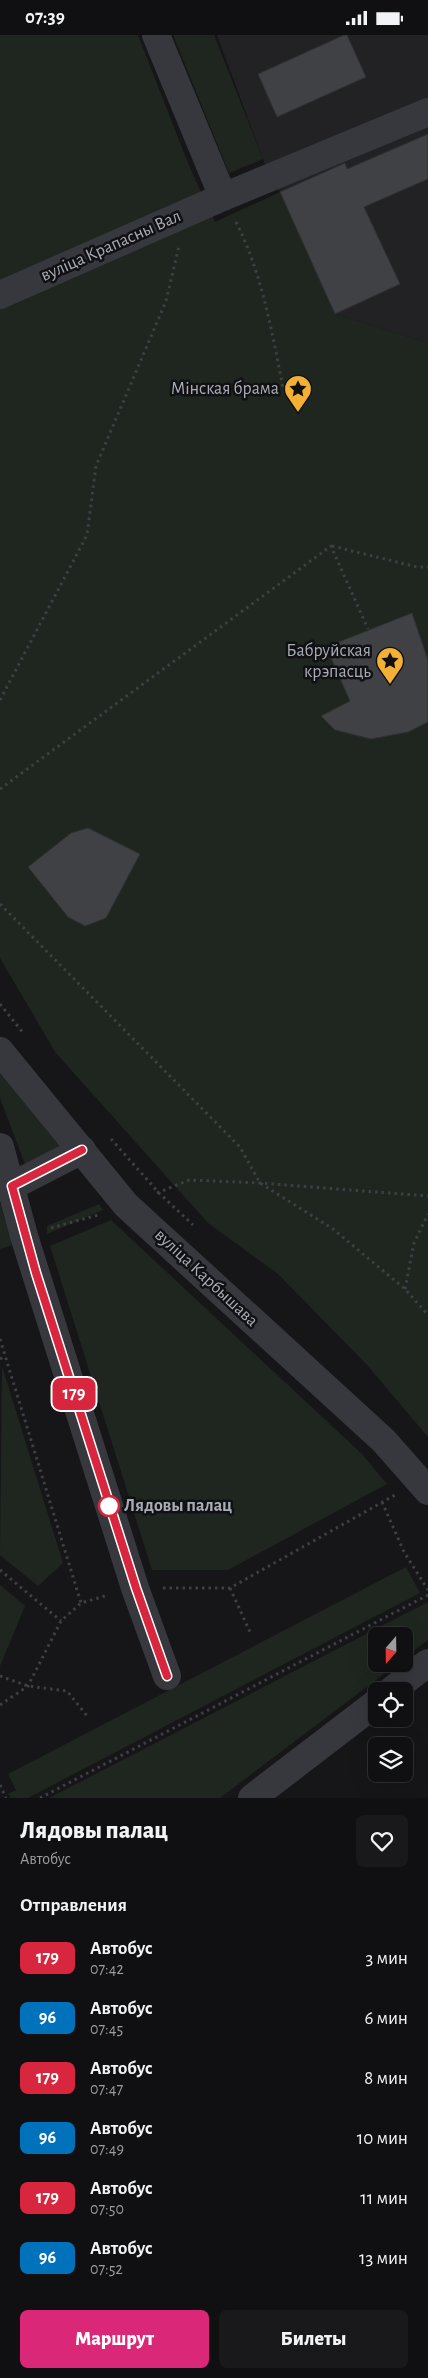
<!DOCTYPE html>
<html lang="ru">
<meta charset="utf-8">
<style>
:root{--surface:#101012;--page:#19191b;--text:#f1f3f6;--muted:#9c9d9f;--line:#303032;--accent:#db2777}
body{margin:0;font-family:"Alegreya Sans",sans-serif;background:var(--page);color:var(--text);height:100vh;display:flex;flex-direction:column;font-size:19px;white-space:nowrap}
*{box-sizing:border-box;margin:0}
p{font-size:16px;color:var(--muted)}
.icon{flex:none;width:28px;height:28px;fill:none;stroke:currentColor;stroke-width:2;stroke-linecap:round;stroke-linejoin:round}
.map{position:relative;height:1763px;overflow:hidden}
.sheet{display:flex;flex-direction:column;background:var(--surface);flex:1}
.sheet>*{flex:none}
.badge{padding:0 10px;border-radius:8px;font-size:18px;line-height:32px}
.needle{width:32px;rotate:200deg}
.controls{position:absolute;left:368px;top:1592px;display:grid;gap:10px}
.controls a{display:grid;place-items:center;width:45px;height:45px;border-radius:8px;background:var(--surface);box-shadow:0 5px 20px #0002,0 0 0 1px var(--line);font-size:25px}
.map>.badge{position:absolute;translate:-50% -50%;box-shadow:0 0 0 2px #fff}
h2{padding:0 20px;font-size:19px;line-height:45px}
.round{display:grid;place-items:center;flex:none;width:52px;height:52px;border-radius:8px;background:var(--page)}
.head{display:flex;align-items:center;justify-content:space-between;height:85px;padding:0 20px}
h1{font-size:24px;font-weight:800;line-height:38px}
.primary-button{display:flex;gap:10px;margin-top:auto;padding:10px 20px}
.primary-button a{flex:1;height:58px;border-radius:8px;background:var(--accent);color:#fff;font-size:20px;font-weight:800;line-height:58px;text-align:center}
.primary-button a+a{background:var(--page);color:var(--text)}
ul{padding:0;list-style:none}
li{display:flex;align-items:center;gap:15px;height:60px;padding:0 20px}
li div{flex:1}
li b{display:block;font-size:19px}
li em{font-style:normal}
li .badge{min-width:55px;font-weight:700;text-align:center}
.status{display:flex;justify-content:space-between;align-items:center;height:35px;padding:0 25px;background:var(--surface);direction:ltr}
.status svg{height:14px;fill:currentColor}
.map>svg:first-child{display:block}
.built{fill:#222225}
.green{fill:#1e261f}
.building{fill:#404145;stroke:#303034}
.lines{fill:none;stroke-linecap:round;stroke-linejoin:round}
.path{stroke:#3d3f44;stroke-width:3;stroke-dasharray:2.5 4;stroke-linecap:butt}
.minor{stroke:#37383d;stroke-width:28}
.line-casing{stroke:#fff;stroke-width:11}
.line{stroke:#d7263d;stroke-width:8}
.stop-dot{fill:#fff;stroke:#d7263d;stroke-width:2.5}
.labels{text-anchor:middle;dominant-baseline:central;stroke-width:5;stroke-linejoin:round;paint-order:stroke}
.street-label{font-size:18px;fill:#a8adb8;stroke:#111113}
.poi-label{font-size:18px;fill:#a8adb8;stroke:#111113;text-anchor:end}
.stop-label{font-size:18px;font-weight:bold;fill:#a8adb8;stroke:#111113;text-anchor:start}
</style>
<div class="status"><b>07:39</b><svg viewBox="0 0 49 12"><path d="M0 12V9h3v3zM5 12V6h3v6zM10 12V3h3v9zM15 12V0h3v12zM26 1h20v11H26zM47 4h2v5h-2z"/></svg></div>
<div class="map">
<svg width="428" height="1763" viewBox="0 0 428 1763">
<rect width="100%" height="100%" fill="#161618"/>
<path class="built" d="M217 0H428V308L335 279 280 157 270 143Z"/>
<g class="green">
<path d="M0 0H138L190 133 215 187 280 157 335 279 428 308V1402L367 1330 278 1239 208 1188 55 1017 0 923Z"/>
<path d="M173 0H214L263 124 229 138Z"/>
<path d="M0 1028 62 1110 25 1129 0 1063Z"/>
<path d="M0 1167 12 1210 0 1214Z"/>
<path d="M99 1169 103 1175 47 1199V1191Z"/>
<path d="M111 1185 362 1419 387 1449 228 1535H152L50 1211Z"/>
<path d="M2 1331 63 1528 38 1551 0 1520Z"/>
<path d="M406 1532 420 1558 28 1763H11L8 1759 16 1755 8 1739Z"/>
<path d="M0 1550 25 1571 0 1631Z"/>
<path d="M428 1567V1605L404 1623V1601H376V1629H397L220 1763H49Z"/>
</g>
<g class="building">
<path d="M344 0H347L366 42 277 82 258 39Z"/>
<path d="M428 99V144L364 172 400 249 335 279 280 157 345 128 347 134Z"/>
<path d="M412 578 428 625V687L408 697 371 704 335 695 321 681 350 666 326 612Z"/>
<path d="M88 793 140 819 106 883 85 891 68 882 28 832 71 798Z"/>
</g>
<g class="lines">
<g class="path">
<path d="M236 187C262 238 272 297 283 353"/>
<path d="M332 511 417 532H428"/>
<path d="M0 665 87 500 96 431 166 266 179 211"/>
<path d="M0 754 331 511 368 594"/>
<path d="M0 869 240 1112 260 1148 333 1194 405 1254 428 1280"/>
<path d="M0 969 24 999"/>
<path d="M111 1104 159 1158 193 1190"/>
<path d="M157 1158 189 1145 260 1148 428 1161"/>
<path d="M51 1193 98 1180"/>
<path d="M405 1254 414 1208 428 1179"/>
<path d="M0 1304 81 1568"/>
<path d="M0 1324 5 1321"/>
<path d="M382 1467 404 1517 428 1555"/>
<path d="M0 1535 61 1586"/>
<path d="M163 1553H230L395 1460"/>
<path d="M230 1553 250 1597"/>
<path d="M0 1641 28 1651 67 1656 88 1682"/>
<path d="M0 1670 28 1651 61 1586 81 1568 108 1560"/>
<path d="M0 1750 6 1763"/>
<path d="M40 1763 428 1560"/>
</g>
<g class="minor">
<path d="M156 0 223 162"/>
<path d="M0 260 223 162 428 77"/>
<path d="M0 1016 126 1170 384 1406 428 1456"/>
<path d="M0 1112 24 1201 135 1553 167 1641"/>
<path d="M12 1151 82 1115"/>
<path d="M391 1656 428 1628"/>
<path d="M252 1763 376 1668"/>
</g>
</g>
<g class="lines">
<defs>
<path id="line" d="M82 1115 12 1151 36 1238 136 1553 167 1641"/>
</defs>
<use href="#line" class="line-casing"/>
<use href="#line" class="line"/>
</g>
<defs>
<symbol id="sight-pin" viewBox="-11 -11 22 30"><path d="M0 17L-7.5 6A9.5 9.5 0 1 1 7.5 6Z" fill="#f2b134" stroke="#111113"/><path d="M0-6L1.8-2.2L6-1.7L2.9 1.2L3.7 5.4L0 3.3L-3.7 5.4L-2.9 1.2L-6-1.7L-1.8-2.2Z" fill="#111"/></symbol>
</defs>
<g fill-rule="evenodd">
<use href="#sight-pin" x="282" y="338" width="32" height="43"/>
<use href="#sight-pin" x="374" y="610" width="32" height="43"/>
</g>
<circle class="stop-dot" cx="109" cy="1471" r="10"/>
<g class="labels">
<g class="street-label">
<text transform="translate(111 211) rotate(-24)">вуліца Крапасны Вал</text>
<text transform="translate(206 1243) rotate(43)">вуліца Карбышава</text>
</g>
<g class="poi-label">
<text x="279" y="354">Мінская брама</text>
<text x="371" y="616">Бабруйская<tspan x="371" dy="21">крэпасць</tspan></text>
</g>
<g class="stop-label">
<text x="124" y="1471">Лядовы палац</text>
</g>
</g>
</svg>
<div class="controls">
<a><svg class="needle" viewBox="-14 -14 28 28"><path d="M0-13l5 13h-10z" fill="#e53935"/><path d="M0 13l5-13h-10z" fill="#9c9d9f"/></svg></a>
<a><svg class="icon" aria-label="locate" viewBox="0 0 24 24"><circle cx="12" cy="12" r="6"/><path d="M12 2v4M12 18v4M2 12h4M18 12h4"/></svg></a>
<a><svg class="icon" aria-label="layers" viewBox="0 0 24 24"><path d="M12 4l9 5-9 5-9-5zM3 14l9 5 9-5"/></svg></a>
</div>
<b class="badge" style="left:74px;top:1359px;background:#d7263d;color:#fff">179</b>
</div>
<section class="sheet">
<div class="head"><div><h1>Лядовы палац</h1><p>Автобус</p></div><a class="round"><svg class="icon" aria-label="heart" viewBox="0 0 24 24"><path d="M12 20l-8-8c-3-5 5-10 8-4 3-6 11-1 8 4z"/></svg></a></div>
<h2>Отправления</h2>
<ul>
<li><span class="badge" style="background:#d7263d;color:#fff">179</span><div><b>Автобус</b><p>07:42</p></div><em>3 мин</em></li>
<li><span class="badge" style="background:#0072bc;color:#fff">96</span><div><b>Автобус</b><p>07:45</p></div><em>6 мин</em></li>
<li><span class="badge" style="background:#d7263d;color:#fff">179</span><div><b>Автобус</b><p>07:47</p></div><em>8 мин</em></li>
<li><span class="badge" style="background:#0072bc;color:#fff">96</span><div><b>Автобус</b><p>07:49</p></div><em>10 мин</em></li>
<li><span class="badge" style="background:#d7263d;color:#fff">179</span><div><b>Автобус</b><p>07:50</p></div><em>11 мин</em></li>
<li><span class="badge" style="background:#0072bc;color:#fff">96</span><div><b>Автобус</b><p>07:52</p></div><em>13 мин</em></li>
</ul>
<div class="primary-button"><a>Маршрут</a><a>Билеты</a></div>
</section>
